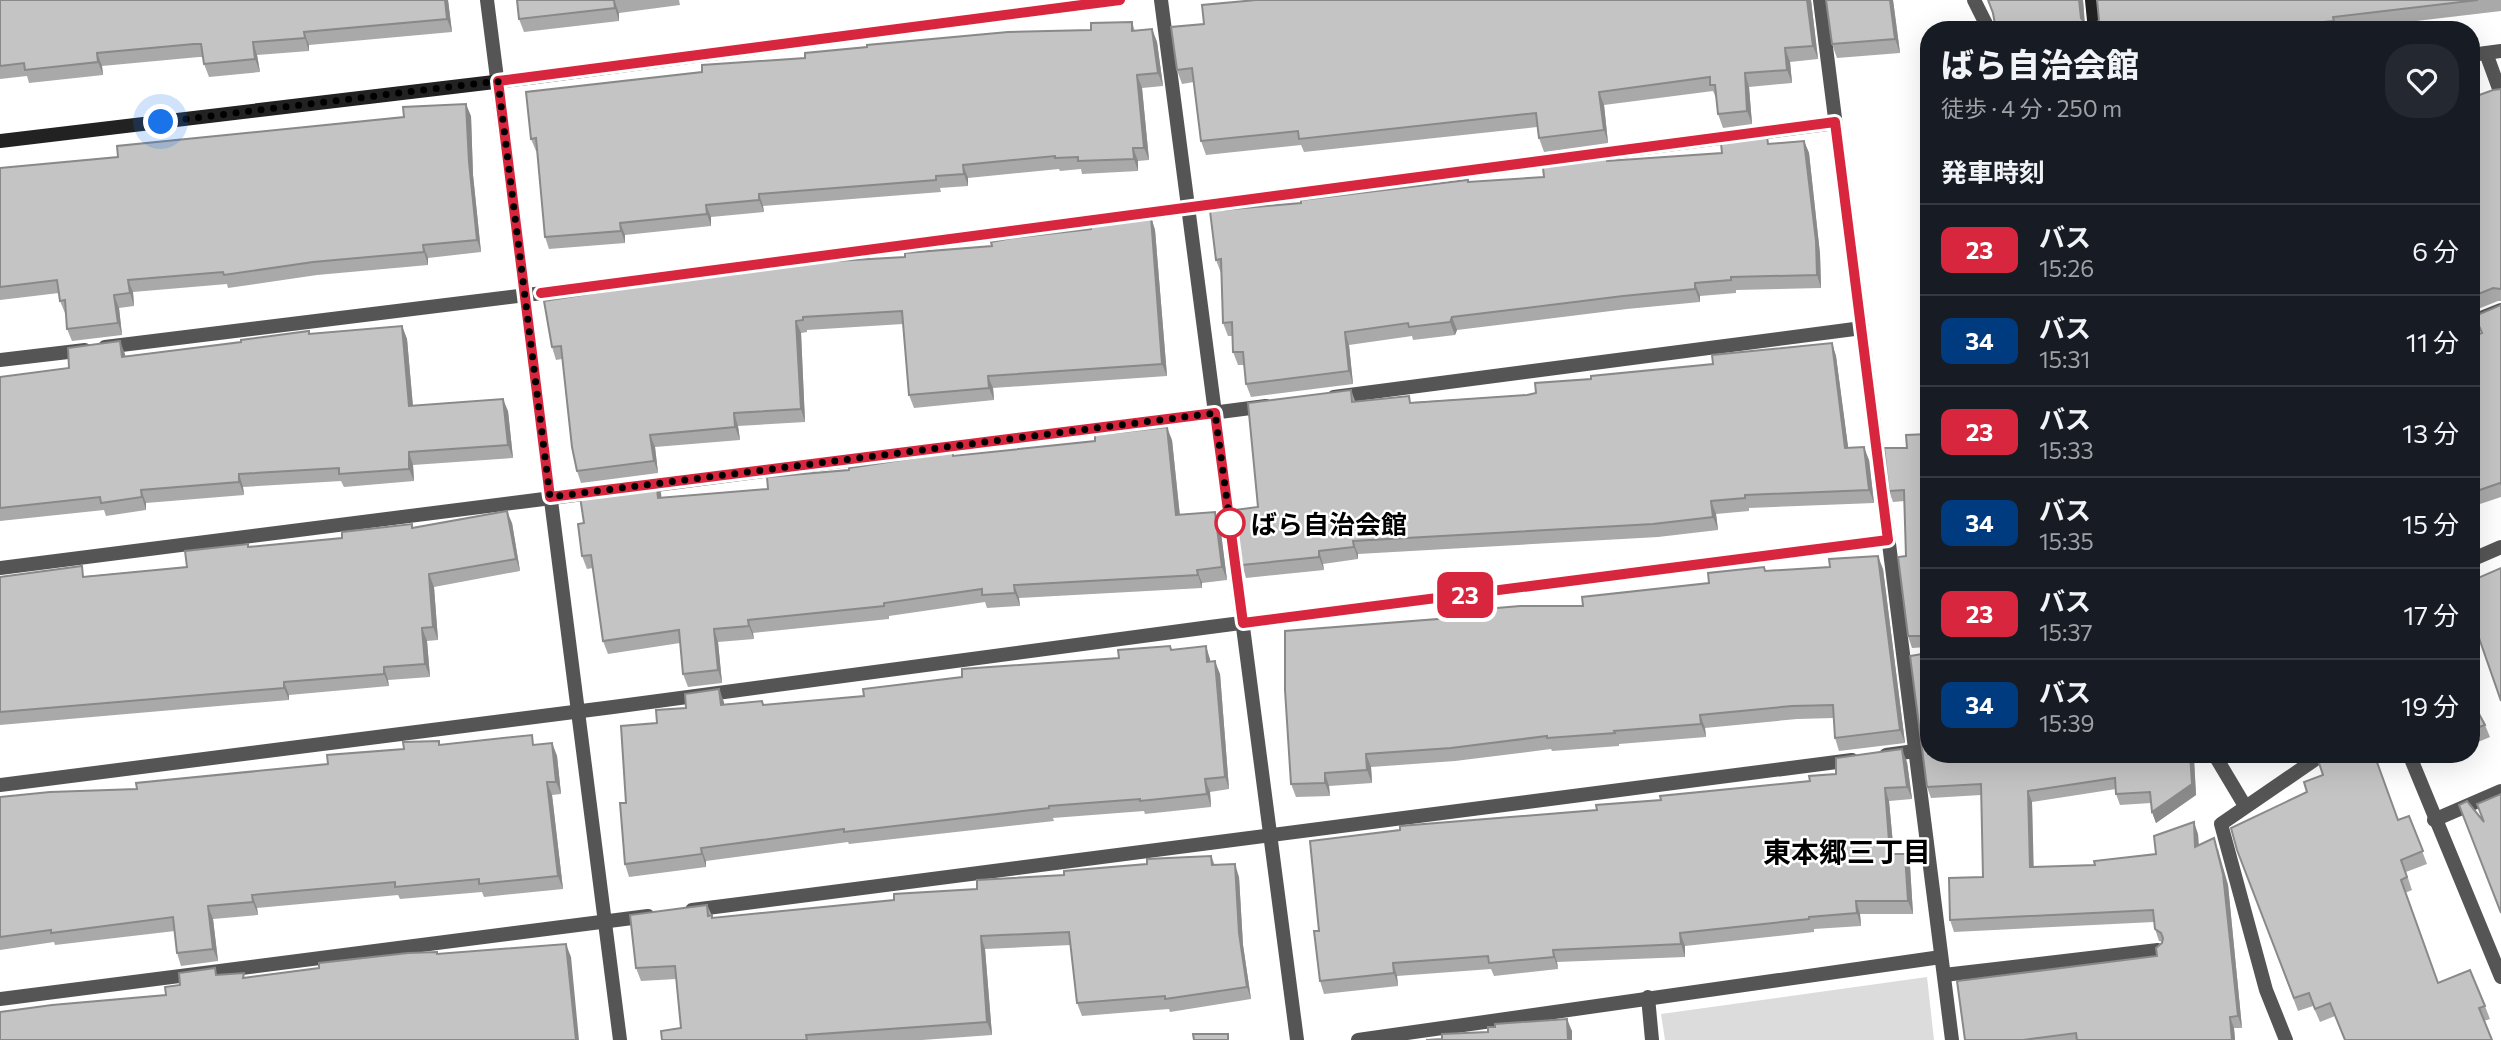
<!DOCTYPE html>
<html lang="ja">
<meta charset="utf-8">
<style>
:root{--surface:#171b24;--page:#242831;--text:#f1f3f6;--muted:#9ea1a6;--line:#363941}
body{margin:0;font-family:Commissioner,"Noto Sans JP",sans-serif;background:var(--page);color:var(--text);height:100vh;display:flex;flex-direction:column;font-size:26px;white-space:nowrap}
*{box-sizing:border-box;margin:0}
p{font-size:23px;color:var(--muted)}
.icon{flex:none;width:38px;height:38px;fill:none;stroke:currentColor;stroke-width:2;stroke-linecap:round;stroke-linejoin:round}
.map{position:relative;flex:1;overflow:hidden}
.panel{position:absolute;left:1920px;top:21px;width:560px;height:742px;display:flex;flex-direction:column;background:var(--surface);border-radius:28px;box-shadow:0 7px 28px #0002}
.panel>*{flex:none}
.badge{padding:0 14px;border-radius:10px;font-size:24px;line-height:46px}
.you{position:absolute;width:35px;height:35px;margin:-18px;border:5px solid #fff;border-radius:50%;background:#1a73e8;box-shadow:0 0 0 10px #1a73e833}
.map>.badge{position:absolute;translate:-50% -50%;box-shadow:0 0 0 4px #fff}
h2{padding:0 21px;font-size:26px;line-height:63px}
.round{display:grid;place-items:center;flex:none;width:74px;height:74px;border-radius:28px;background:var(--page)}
.summary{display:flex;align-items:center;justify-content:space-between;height:119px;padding:0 21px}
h1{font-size:33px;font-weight:800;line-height:52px}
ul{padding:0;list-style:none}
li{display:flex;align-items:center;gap:21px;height:91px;padding:0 21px;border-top:2px solid var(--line)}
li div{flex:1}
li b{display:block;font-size:26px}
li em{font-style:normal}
li .badge{min-width:77px;font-weight:700;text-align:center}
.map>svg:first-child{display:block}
.green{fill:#dcdcdc}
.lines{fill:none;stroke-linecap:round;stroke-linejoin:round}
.street{stroke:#555;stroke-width:14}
.secondary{stroke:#222;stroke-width:14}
.wall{fill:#a9a9a9}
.shaded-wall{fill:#898989}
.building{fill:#c4c4c4;stroke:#898989;stroke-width:2}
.line-casing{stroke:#fff;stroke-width:16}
.line{stroke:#d7263d;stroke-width:10}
.walk{stroke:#000;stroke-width:7;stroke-dasharray:0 12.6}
.stop-dot{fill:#fff;stroke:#d7263d;stroke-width:3.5}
.labels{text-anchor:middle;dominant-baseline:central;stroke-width:5;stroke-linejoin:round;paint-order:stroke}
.stop-label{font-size:26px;font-weight:bold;fill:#000;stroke:#fff;text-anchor:start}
.neighbourhood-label{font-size:28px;font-weight:bold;fill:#000;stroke:#fff}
</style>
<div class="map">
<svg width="2501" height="1040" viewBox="0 0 2501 1040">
<rect width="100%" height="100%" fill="#fff"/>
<path class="green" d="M1927 977 1934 1040H1665L1661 1014Z"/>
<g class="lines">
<g class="street">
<path d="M487 0 620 1040"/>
<path d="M1161 0 1297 1040"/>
<path d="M1820 0 1952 1040"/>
<path d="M1974 0 1989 30"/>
<path d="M2486 53 2501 94"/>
<path d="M2471 55 2501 51"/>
<path d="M1590 155 1835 123"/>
<path d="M2471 322 2501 310"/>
<path d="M105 347 559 291 1560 159"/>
<path d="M0 360 85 350"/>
<path d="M1334 397 1862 328"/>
<path d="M640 487 1266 406"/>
<path d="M2471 560 2501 547"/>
<path d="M0 568 599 492"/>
<path d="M2214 754 2245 806"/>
<path d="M2409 754 2501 977"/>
<path d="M1886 755 1915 751"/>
<path d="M0 785 613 707 1210 627 1888 540"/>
<path d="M2434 820 2501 791"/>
<path d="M692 910 1852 760"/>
<path d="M1944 975 2158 950"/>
<path d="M1648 997 1652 1040"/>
<path d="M0 999 648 916"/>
<path d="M1358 1040 1941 957"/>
<path d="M2286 1040 2266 990 2221 824 2323 754"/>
</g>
<g class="secondary">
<path d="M2092 0 2095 30"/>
<path d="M0 141 536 77 1120 0"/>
</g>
</g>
<g class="wall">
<path d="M0 0H448L452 32 309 45V51L257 55 260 72 209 77 204 64 203 57H199L102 66 103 75 29 83 27 76 0 79Z"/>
<path d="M517 0H679L680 5 619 13V21L524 32 519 19Z"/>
<path d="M1256 0H1811L1818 59 1790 62 1792 83 1749 87 1752 124 1723 128 1718 114 1716 98 1713 91 1604 105 1608 143 1544 152 1539 138 1537 127 1304 152 1301 145 1206 155 1201 141 1194 82 1182 84 1177 70 1204 24Z"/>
<path d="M1893 0 1900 53 1837 58 1832 44Z"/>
<path d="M2083 0 2085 23 2087 26 2095 25 2099 20 2097 0H2501V11L2340 30H1996L1994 18 1990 6Z"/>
<path d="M1132 22 1135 31 1152 29 1157 42 1163 86 1142 88 1149 160 1138 161V171L1082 174 1081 169 1060 171 1059 169 968 178V186L940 188 941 192 763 206 764 212 711 217V226L625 235V243L549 249 545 237 537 151H536L531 139 702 72 805 58 1091 30Z"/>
<path d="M2501 89V301H2498L2473 311 2471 305V98Z"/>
<path d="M471 116 473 175 481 252 428 258V265L317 275 228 288 227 284 133 292 134 306 119 308 122 335 72 341 67 329 66 313H65L60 301 59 293 0 300V168L118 157Z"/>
<path d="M1748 131 1751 138 1770 144 1804 141 1809 153 1820 254 1821 288 1736 290V293L1700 296V302L1627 309 1457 330 1455 335 1413 340 1412 336 1349 345 1353 384 1251 397 1246 384 1244 365H1238L1233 352 1232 336H1228L1223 323 1221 273 1216 260 1301 203 1469 182 1544 177 1606 149 1610 161 1722 153Z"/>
<path d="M1151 217 1155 230 1167 376 993 388 994 400 914 408 909 395 903 324 807 330V332L801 333 805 422 738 426 740 440 655 447 658 473 581 483 577 471 562 359 556 360 552 347 905 257 992 246Z"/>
<path d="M2501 305V497L2471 507V347L2478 345 2482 333Z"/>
<path d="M402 326 407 339 413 406 508 411 513 458 413 465 414 481 344 487 341 481 243 487 244 495 146 503V510L106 516 104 510 0 521V377L69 368 125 354V356L310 334Z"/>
<path d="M1832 343 1836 356 1848 448 1869 460 1874 503 1749 508V511L1716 514 1718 530 1658 537 1358 554V559L1323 564 1324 570 1246 578 1242 565 1258 507 1351 390 1355 401 1412 402 1527 395 1591 379 1713 364Z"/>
<path d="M1928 434V647L1912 648 1908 636 1905 501 1893 502 1889 491Z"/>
<path d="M1172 440 1180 515 1220 525 1227 580 1202 583V588L1019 598 1020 606 987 608 985 602 889 616V619L753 633 754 639 718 642 722 683 688 687 683 674 680 643 608 654 603 641 593 568 587 569 582 556 584 523 656 480 661 498 768 489 849 470 953 452 954 456Z"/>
<path d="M512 523 520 571 434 587 438 640 427 641 430 677 388 680 389 686 289 695V700L0 725V577L86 576 187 567 248 544 249 547 342 538 412 524 413 527Z"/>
<path d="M1883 569 1905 743 1839 751 1835 738 1834 718 1797 719 1705 728 1706 737 1619 744V746L1552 751 1551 749 1455 761 1371 767 1372 783 1329 786 1330 796 1296 797 1291 784 1463 617 1583 606 1709 583 1766 571Z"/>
<path d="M1170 646 1172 650 1206 646 1210 662 1220 674 1229 789 1210 792 1211 807 1145 814 1144 811 1053 818 1054 821 849 844 848 842 706 861V867L629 877 625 864 626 803 657 723 719 689 724 704 762 701 764 705 864 696 1119 658Z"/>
<path d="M2471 699 2485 725 2490 737 2471 745Z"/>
<path d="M552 743 557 756 561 794 552 795 563 889 484 897 482 892 400 899 398 895 257 908 258 915 213 919 218 961 181 966 177 953 175 931 55 945 54 942 0 950V797L137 789 328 764 404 749 440 745H535Z"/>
<path d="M1928 754 2194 759 2196 795 2156 823 2152 812 2151 803 2120 805 2116 794V789L2032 802 2033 867 2095 865 2156 854 2198 834 2199 845 2218 849 2228 885 2242 1028H2234L2235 1040H1965L2157 956 2163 942 2159 941 2155 929 2154 922 1954 932 1950 920 1983 877 1981 795 1931 798 1927 787Z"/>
<path d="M1907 762 1912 799 1889 801 1894 854 1910 866 1913 914H1860L1861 926 1814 929V932L1685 946V957L1557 962 1558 969 1494 976 1491 969 1397 976 1398 986 1324 994 1320 981 1319 931 1597 810 1661 800 1810 781 1836 774Z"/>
<path d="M2409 816 2427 864 2406 872 2412 890 2405 893 2438 983 2485 1006 2490 1019 2484 1021 2492 1040H2345L2335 1016 2320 1022 2313 1006 2298 1011 2242 863 2398 820Z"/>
<path d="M1211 856 1215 865 1239 877 1243 945 1251 999 1170 1012 1169 1009 1082 1016 1077 1003 1071 945 985 949 992 1035 922 1040H662L681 1028 676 979 641 981 636 968 707 905 713 918 894 900 977 889 1064 875Z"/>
</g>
<g class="shaded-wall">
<path d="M445 0H448L452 32 447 19Z"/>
<path d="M614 0 619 13V21L615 8Z"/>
<path d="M1807 0H1811L1818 59 1813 46Z"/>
<path d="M1890 0H1893L1900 53 1895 39Z"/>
<path d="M2079 0H2083L2085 30 2081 18Z"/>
<path d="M1152 29 1157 42 1163 86 1158 73Z"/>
<path d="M304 32 309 45V51L305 38Z"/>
<path d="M253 42 257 55 260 72 255 59Z"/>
<path d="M1785 48 1790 62 1792 83 1787 70Z"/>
<path d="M97 53 102 66 103 75 98 62Z"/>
<path d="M1745 73 1749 87 1752 124 1747 111Z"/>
<path d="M1137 75 1142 88 1149 160 1144 148Z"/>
<path d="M1599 92 1604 105 1608 143 1604 130Z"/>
<path d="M466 104 471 116 473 175 481 252 477 240 469 162Z"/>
<path d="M1804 141 1809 153 1820 254 1821 288 1817 275Z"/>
<path d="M1133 148 1138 161V171L1134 159Z"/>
<path d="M963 165 968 178V186L964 174Z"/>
<path d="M759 194 763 206 764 212 759 200Z"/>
<path d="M706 205 711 217V226L707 214Z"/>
<path d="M1151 217 1155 230 1167 376 1162 364Z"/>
<path d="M620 223 625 235V243L621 231Z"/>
<path d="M423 245 428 258V265L424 252Z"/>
<path d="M128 280 133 292 134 306 130 293Z"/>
<path d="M1695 283 1700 296V302L1695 289Z"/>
<path d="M114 295 119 308 122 335 118 323Z"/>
<path d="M1452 317 1457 330 1455 335 1450 322Z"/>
<path d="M796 321 801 333 805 422 801 409Z"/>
<path d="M402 326 407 339 414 419 409 406Z"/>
<path d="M1345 332 1349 345 1353 384 1349 371Z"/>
<path d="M120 341 125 354 127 369 122 357Z"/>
<path d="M1832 343 1836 356 1850 461 1845 448Z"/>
<path d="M988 376 993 388 994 400 989 388Z"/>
<path d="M503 399 508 411 513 458 508 445Z"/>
<path d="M734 413 738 426 740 440 735 427Z"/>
<path d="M1167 427 1172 440 1181 528 1176 515Z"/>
<path d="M650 435 655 447 658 473 654 461Z"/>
<path d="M1864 447 1869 460 1874 503 1869 490Z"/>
<path d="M409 452 413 465 414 481 409 469Z"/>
<path d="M239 474 243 487 244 495 239 482Z"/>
<path d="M656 480 661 493 663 511 658 498Z"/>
<path d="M141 490 146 503V510L142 497Z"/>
<path d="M1711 501 1716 514 1718 530 1713 517Z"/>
<path d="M507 511 512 523 520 571 516 559Z"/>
<path d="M1215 512 1220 525 1227 580 1222 567Z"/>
<path d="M1353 541 1358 554V559L1354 547Z"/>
<path d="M1319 551 1323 564 1324 570 1319 557Z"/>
<path d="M1878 556 1883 569 1905 743 1900 730Z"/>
<path d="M1197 570 1202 583V588L1198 575Z"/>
<path d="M429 574 434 587 438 640 433 627Z"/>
<path d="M1014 585 1019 598 1020 606 1015 593Z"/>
<path d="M748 620 753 633 754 639 749 626Z"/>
<path d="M422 628 427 641 430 677 425 664Z"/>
<path d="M714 629 718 642 722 683 718 670Z"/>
<path d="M1206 646 1210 659 1211 675 1207 662Z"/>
<path d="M1215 661 1220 674 1229 789 1225 777Z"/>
<path d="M384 667 388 680 389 686 384 674Z"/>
<path d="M284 682 289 695V700L284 688Z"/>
<path d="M719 689 724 702 726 718 721 705Z"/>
<path d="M1700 715 1705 728 1706 737 1701 724Z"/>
<path d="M552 743 557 756 561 794 556 782Z"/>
<path d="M1902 749 1907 762 1912 799 1907 787Z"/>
<path d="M1366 754 1371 767 1372 783 1367 770Z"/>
<path d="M2190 754H2192L2194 759 2196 795 2156 823 2152 812Z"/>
<path d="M2241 754H2253L2243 761Z"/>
<path d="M1325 773 1329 786 1330 796 1325 783Z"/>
<path d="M1205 779 1210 792 1211 807 1207 794Z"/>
<path d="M547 782 552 795 563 889 558 876Z"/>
<path d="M1885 788 1889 801 1895 867 1890 854Z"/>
<path d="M2028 791 2032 802 2034 878 2030 867Z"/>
<path d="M2194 822 2198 834 2199 858 2195 847Z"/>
<path d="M2214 838 2228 885 2242 1028 2238 1016Z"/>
<path d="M701 848 706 861V867L702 854Z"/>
<path d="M1905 854 1910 866 1913 914 1908 901Z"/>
<path d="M1235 864 1239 877 1243 945 1251 999 1247 987 1239 933Z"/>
<path d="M252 895 257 908 258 915 253 902Z"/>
<path d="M1856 901 1860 914 1861 926 1857 913Z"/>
<path d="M208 906 213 919 218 961 213 949Z"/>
<path d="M1680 933 1685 946V957L1681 944Z"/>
<path d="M981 936 985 949 992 1035 987 1022Z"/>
<path d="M566 944 571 957 579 1040H576Z"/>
<path d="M1553 950 1557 962 1558 969 1554 957Z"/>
<path d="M1393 963 1397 976 1398 986 1394 973Z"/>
<path d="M2230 1017 2234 1028 2235 1040H2232Z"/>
<path d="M1567 1019 1572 1031V1040H1568Z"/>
</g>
<g class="building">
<path d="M0 0H445L447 19 304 32 305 38 253 42 255 59 204 64 201 44H194L97 53 98 62 25 70 24 63 0 66Z"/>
<path d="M517 0H615H614L615 8 519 19Z"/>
<path d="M1256 0H1807L1813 46 1785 48 1787 70 1745 73 1747 111 1718 114 1715 85H1710V77L1599 92 1604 130 1539 138 1536 113 1299 139 1298 131 1201 141 1192 68 1177 70 1171 27 1204 24 1202 5Z"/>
<path d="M1826 0H1890L1895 39 1832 44Z"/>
<path d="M1988 0H2079L2081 18 2087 26 2095 25 2099 20 2097 0H2478L2333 17 2334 21 2267 27V22L2181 26 2182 30H1996L1993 13Z"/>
<path d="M1132 22V31L1152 29 1158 73 1137 75 1144 148H1133L1134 159 1078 161V157L1055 158V156L963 165 964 174 936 176V180L759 194V200L706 205 707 214 620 223 621 231 545 237 536 138 531 139 526 92 702 72V65L805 58V53L867 47V45L1008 32 1091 30V23Z"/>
<path d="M2501 89V289L2493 288 2471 297V98L2493 90Z"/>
<path d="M466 104 469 162 477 240 423 245 424 252 313 262 224 275 223 272 128 280 130 293 114 295 118 323 67 329 65 300 60 301 57 280 0 287V168L118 157 117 146 404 117 403 107Z"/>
<path d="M1748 131 1749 138 1767 136 1768 144 1804 141 1816 241 1817 275 1731 277V280L1695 283V289L1623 296 1452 317 1450 322 1409 327 1408 323 1345 332 1349 371 1246 384 1243 352H1233L1232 322 1223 323 1221 259 1216 260 1210 211 1301 203V200L1468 180V182L1544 177 1542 158 1606 149 1607 161 1722 153 1720 134Z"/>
<path d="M1151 217 1162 364 988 376 989 388 909 395 902 311 803 317V320L796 321 801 409 734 413 735 427 650 435 654 461 577 471 572 447 561 346 552 347 544 301 650 284 736 274V271L817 262 905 257V253L992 246 991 242 1012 238 1091 229V223Z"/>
<path d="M2501 305V484L2500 483 2471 493V347L2478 345 2474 336 2482 333 2475 316Z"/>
<path d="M402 326 409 406 503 399 508 445 409 452V469L339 474V468L239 474V482L141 490 142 497 101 503 100 497 0 508V377L69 368 68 348 120 341 122 357 241 342V340L309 331V334Z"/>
<path d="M1832 343 1845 448 1864 447 1869 490 1745 495V498L1711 501 1713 517 1653 524 1353 541 1354 547 1319 551V557L1242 565 1234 510 1258 507 1248 403 1351 390 1352 402 1409 396 1410 403 1527 395 1536 393 1535 383 1591 379V376L1713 364 1712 355Z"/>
<path d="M1928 368V401L1926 369Z"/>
<path d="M1167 427 1176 515 1215 512 1222 567 1197 570 1198 575 1014 585 1015 593 982 595V589L884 603V606L748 620 749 626 714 629 718 670 683 674 679 630 603 641 591 555 582 556 578 524 584 523 579 490 656 480 658 498 768 489 767 477 849 470V468L953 452V456L1095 441V435Z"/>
<path d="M1928 434V637L1927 636H1908L1898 557 1906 556 1904 490 1889 491 1884 448H1907L1906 435Z"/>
<path d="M507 511 516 559 429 574 433 627 422 628 425 664 384 667V674L284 682V688L0 712V577L82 566 83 577 187 567 185 551 248 544V547L342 538V532L412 524V528Z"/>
<path d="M1878 556 1900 730 1835 738 1833 705 1792 706 1700 715 1701 724 1614 731 1615 733 1547 738V736L1451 748 1366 754 1367 770 1325 773V783L1291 784 1285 690V631L1463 617 1462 611 1520 606H1583L1582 597 1709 583 1708 573 1764 567 1765 571 1830 567 1829 559Z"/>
<path d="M2501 568V701L2471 615V587H2473L2471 581Z"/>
<path d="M1170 646 1171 650 1206 646 1207 662 1215 661 1225 777 1205 779 1207 794 1140 801V799L1049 806V808L844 832V829L701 848 702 854 625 864 620 803H626L621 726 657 723 656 710 686 708 685 694 719 689 721 705 762 701 763 705 864 696 863 689 962 677V669L1119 658 1118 650Z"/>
<path d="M1928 653V754H2190L2192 784 2152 812 2150 792 2116 794 2115 778 2028 791 2030 867 2095 865 2094 861 2156 854 2154 836 2194 822 2195 847 2214 838 2223 874 2238 1016 2230 1017 2232 1040H2077L2076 1033 2023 1040H1965L1957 981 2157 956 2156 948 2162 943 2163 938 2161 933 2155 929 2153 910 1950 920 1949 878 1983 877 1981 784 1927 787 1910 656Z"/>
<path d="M2471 699 2485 725 2471 730Z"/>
<path d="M532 735 533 745 552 743 556 782H547L558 876 479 884V879L395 887V882L252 895 253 902 208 906 213 949 177 953 173 917 51 933V930L0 937V797L50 792 137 789 136 783 328 764 327 755 404 749 403 742 439 741V745Z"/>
<path d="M1902 749 1907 787 1885 788 1890 854H1905L1908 901H1856L1857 913 1809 917V919L1680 933 1681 944 1553 950 1554 957 1489 963 1488 956 1393 963 1394 973 1320 981 1314 931H1319L1310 841 1400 830V826L1597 810 1596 805 1661 800 1660 796 1810 781 1809 776 1836 774V758Z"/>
<path d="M2323 754H2374L2398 820 2409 816 2423 851 2401 860 2407 877 2401 880 2438 983 2470 970 2485 1006 2479 1008 2492 1040H2345L2330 1003 2315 1009 2309 993 2294 998 2237 850 2231 828 2307 792 2304 782 2323 775 2317 757Z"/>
<path d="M2501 794V913L2459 805 2467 801 2484 822 2477 804Z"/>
<path d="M1211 856 1212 865 1235 864 1239 933 1247 987 1165 999V996L1077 1003 1069 932 981 936 987 1022 806 1035 807 1040H662L661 1031 681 1028 675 966 636 968 630 915 707 905 708 916 712 915V918L894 900V894L977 889V880L1064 875V871L1147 864V859Z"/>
<path d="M566 944 576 1040H0V1012L52 1005 166 995 165 987 180 985 179 973 215 968 216 975 244 973 243 978 319 968V963L408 953 437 952V954Z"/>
<path d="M1567 1019 1568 1040H1426L1442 1039V1034L1488 1032V1027H1495V1024Z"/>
<path d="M1193 1034H1228V1040H1194Z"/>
</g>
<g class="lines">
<defs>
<path id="line" d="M541 293 1835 122 1888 540 1243 623 1215 413 550 497 498 81 1120 0"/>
</defs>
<use href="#line" class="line-casing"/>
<use href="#line" class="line"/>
<path class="walk" d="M161 122 498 81 550 497 1215 413 1230 523"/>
</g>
<circle class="stop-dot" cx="1230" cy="523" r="14"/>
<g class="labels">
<g class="stop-label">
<text x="1251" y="523">ばら自治会館</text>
</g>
<g class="neighbourhood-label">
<text x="1847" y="851">東本郷三丁目</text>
</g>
</g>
</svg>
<div class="you" style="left:161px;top:122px"></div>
<b class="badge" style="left:1465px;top:595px;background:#d7263d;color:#fff">23</b>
<section class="panel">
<div class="summary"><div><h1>ばら自治会館</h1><p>徒歩 · 4 分 · 250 m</p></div><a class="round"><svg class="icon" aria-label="heart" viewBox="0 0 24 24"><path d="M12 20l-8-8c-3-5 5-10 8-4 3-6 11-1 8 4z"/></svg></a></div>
<h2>発車時刻</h2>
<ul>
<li><span class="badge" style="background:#d7263d;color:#fff">23</span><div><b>バス</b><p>15:26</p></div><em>6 分</em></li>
<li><span class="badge" style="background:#003b80;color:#fff">34</span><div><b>バス</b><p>15:31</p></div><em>11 分</em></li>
<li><span class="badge" style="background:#d7263d;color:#fff">23</span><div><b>バス</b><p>15:33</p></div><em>13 分</em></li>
<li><span class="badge" style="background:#003b80;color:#fff">34</span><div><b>バス</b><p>15:35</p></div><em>15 分</em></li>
<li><span class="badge" style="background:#d7263d;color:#fff">23</span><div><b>バス</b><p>15:37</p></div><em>17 分</em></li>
<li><span class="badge" style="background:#003b80;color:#fff">34</span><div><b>バス</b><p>15:39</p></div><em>19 分</em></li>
</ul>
</section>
</div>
